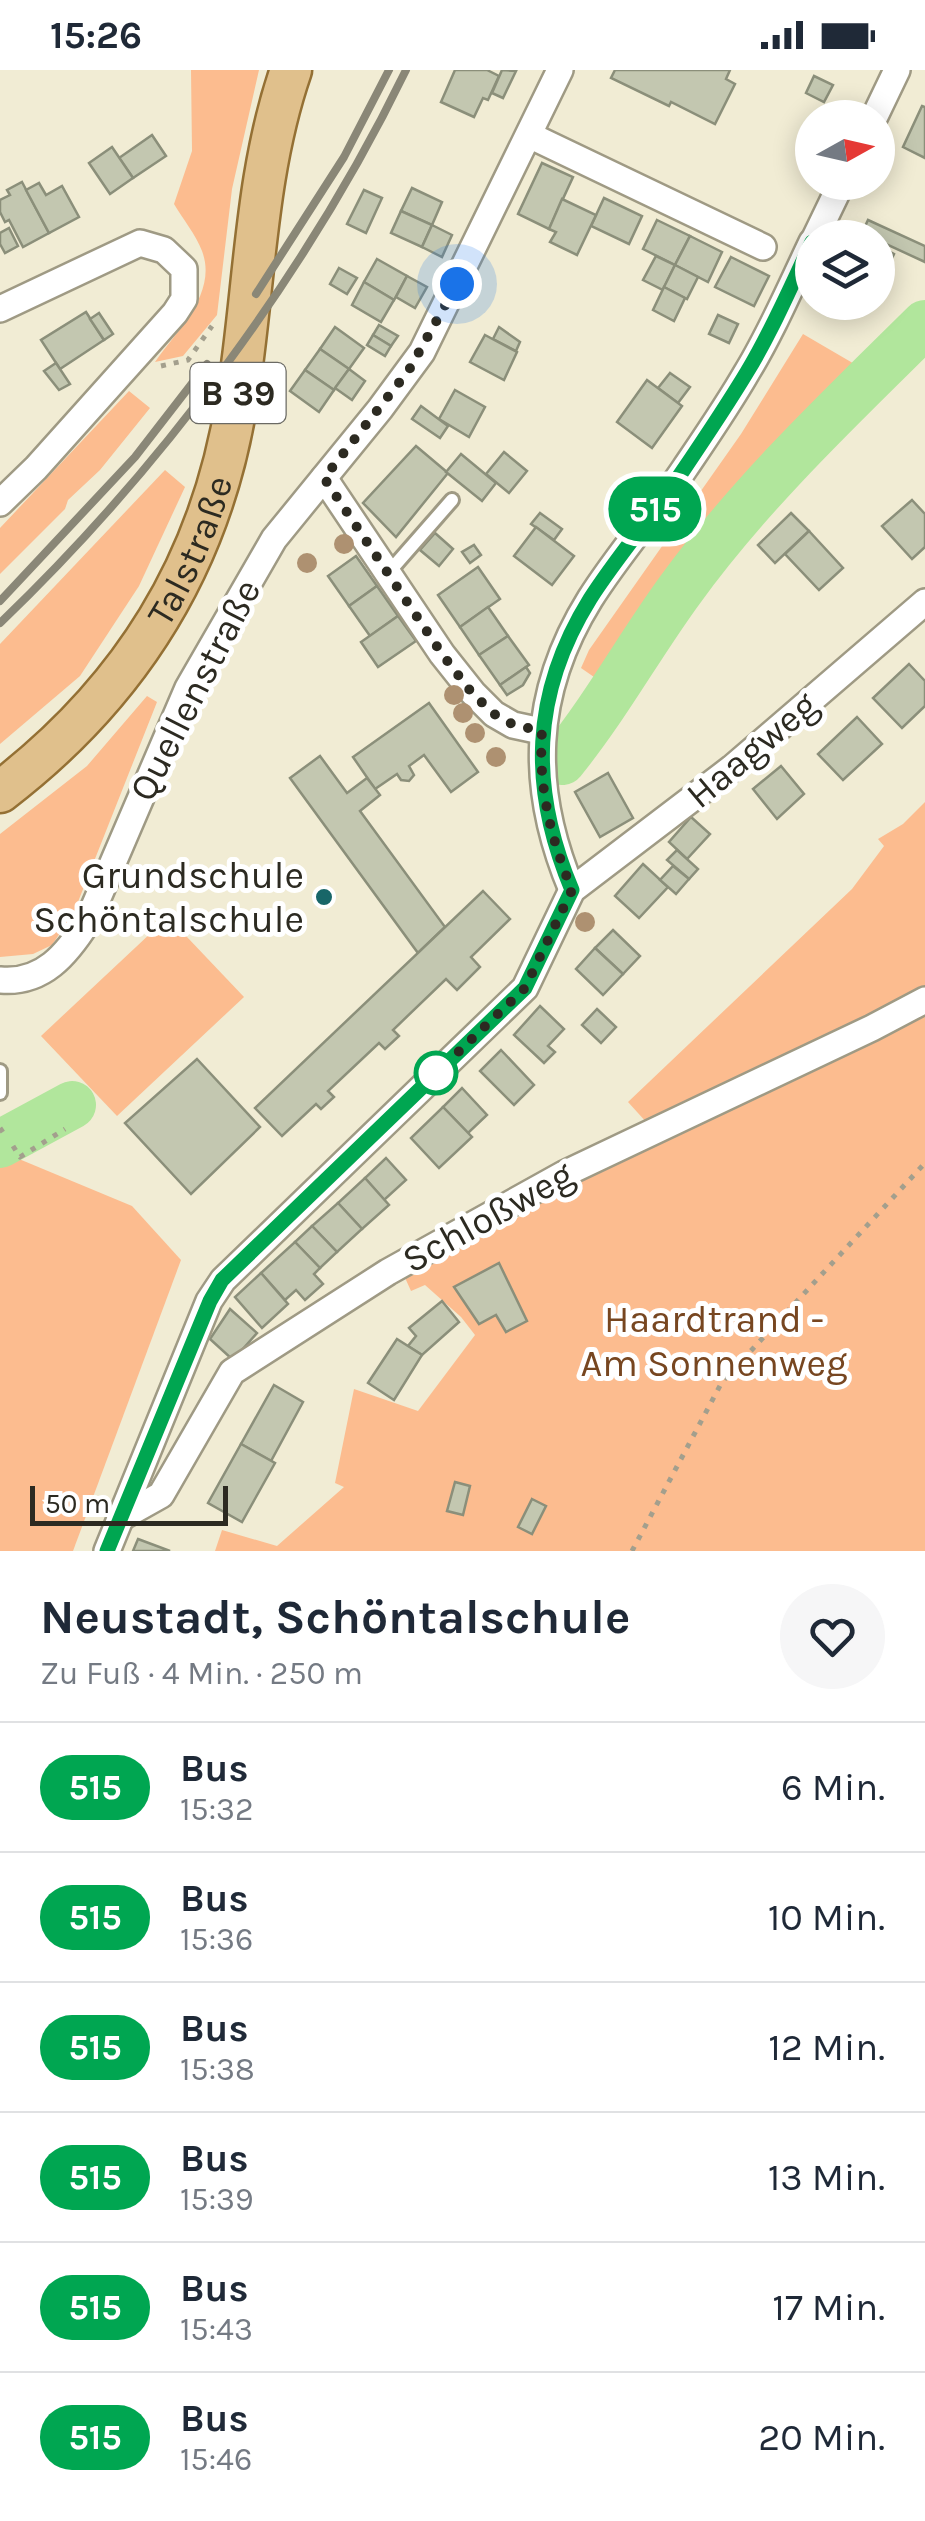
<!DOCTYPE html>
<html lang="de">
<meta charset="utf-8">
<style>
:root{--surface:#fff;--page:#f6f6f7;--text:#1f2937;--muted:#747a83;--line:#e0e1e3}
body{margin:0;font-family:Karla,sans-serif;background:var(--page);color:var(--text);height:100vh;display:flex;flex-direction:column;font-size:38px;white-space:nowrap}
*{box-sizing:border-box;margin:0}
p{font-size:32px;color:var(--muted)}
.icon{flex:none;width:55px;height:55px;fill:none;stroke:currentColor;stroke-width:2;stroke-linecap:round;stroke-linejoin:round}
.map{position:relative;height:1481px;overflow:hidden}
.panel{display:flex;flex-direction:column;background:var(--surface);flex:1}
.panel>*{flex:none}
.badge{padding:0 20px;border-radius:32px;font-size:35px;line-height:65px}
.needle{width:65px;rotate:82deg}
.tools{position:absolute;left:795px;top:30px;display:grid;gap:20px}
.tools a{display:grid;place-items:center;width:100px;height:100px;border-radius:50%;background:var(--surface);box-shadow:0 5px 25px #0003;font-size:50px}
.scale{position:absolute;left:30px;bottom:25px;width:198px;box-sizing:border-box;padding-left:10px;border:5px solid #2c2a21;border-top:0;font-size:28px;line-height:35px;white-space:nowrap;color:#2c2a21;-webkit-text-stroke:8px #fff;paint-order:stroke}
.you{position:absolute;width:50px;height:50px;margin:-25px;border:8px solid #fff;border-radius:50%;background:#1a73e8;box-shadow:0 0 0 15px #1a73e833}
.map>.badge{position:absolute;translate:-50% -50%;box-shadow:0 0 0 5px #fff}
.round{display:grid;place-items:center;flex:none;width:105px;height:105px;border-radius:52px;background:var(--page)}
.head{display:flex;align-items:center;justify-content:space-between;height:170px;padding:0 40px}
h1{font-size:48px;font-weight:700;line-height:75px}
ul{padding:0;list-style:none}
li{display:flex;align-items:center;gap:30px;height:130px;padding:0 40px;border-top:2px solid var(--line)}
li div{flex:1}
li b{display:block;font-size:38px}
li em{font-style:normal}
li .badge{min-width:110px;font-weight:700;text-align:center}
.status{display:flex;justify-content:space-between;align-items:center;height:70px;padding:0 50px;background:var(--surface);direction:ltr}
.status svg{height:28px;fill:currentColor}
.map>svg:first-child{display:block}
.green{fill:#fcbc8f}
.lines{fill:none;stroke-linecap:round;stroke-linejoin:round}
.river{stroke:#b1e69c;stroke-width:48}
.building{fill:#c3c7b0;stroke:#8b8f7a;stroke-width:2.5}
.lane-casing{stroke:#9f9a84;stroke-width:18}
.street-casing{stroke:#9f9a84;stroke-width:30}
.primary-casing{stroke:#947034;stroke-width:45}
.path{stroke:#a39f8d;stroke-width:5;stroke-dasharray:5 8;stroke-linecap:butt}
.lane{stroke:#fff;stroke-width:12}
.street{stroke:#fff;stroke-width:25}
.primary{stroke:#e0c08c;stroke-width:40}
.rail{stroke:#8a8777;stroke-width:8}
.tree{fill:#ae9171}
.line-casing{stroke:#fff;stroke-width:22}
.line{stroke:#00a651;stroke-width:15}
.walk{stroke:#2c2a21;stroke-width:10;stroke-dasharray:0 18}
.poi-dot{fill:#186668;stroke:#fff;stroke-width:4}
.stop-dot{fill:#fff;stroke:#00a651;stroke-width:5}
.labels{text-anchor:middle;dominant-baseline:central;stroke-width:10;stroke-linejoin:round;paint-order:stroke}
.shield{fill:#fff;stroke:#6b6a64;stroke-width:2.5}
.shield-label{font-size:35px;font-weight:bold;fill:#2c2a21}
.street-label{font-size:38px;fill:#2c2a21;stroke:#fff}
.poi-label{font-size:38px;fill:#2c2a21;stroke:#fff;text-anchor:end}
.park-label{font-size:38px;fill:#774620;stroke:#fff}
</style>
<div class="status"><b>15:26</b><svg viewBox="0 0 49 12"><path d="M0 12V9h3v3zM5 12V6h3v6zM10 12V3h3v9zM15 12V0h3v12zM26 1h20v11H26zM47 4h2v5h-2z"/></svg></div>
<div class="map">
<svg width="925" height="1481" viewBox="0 0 925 1481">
<rect width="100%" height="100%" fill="#f1ecd4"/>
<g class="green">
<path d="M191 0H259L232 119 217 245 183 286 155 292C177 260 218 223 202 181 196 165 183 149 174 134L192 81Z"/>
<path d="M803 264 863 299 762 408 672 514 607 616 581 598 589 580 741 364Z"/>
<path d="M129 321 150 338 100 400 68 430 65 439 0 504V458Z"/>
<path d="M165 400 185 417 139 516 80 606 0 674V574Z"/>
<path d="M147 626 157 632 74 842 52 875 33 884 0 887V764L87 696Z"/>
<path d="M925 732V1481H215L222 1460 277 1476 344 1417 335 1413 354 1319 418 1341 475 1265 461 1247 425 1215 411 1221 402 1201 503 1157 588 1103 657 1064 628 1032 852 819 884 776 878 769 903 754Z"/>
<path d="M168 847 244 927 117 1046 41 966Z"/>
<path d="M7 1084 132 1136 181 1190 73 1481H0V1089Z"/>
</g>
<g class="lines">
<g class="river">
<path d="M562 691C606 637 639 576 680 520 751 422 839 339 925 254"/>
<path d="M0 1074 72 1035"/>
</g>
</g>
<g class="building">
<path d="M455 0H487L499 6 488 30 483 28 474 47 441 32Z"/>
<path d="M502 0 516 1 503 28 492 23Z"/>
<path d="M615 0H730L726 9 735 14 715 54 671 32 669 36 611 8Z"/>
<path d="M814 6 833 15 824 32 806 23Z"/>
<path d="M922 36 925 37V88L903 77Z"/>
<path d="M152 65 166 86 133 108 119 88Z"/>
<path d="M112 77 133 108 110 124 89 93Z"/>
<path d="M542 93 573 107 549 159 518 144Z"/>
<path d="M22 112 49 163 23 177 9 150 5 152 0 142V130L10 125 7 120Z"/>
<path d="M39 113 46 125 62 116 79 147 49 163 26 120Z"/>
<path d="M412 118 442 132 432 155 401 141Z"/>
<path d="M364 120 382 128 366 163 347 154Z"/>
<path d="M604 128 642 146 629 174 591 156Z"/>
<path d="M562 129 596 145 577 185 550 172 556 162 549 159Z"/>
<path d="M401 141 432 155 422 177 391 163Z"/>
<path d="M657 150 690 166 675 195 643 179Z"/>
<path d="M868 150 925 176V192L862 163Z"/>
<path d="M432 155 452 165 442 187 422 177Z"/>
<path d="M9 158 18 176 5 183 0 174V163Z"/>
<path d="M690 166 722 182 708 212 675 195Z"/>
<path d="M878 175 894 184 878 218Z"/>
<path d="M656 186 675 195 663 220 643 210Z"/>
<path d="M731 187 769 206 754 236 715 217Z"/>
<path d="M377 189 407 206 394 230 364 212Z"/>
<path d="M675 195 698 207 687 229 664 217Z"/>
<path d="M339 198 357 208 347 224 330 214Z"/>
<path d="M407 206 427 217 415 238 396 227Z"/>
<path d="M364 212 394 230 381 252 352 235Z"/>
<path d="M664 217 685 228 674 251 653 240Z"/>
<path d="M86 242 104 270 60 299 41 270Z"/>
<path d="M99 243 113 264 104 270 90 249Z"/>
<path d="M718 245 738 254 729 273 709 264Z"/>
<path d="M379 255 398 266 391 276 373 265Z"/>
<path d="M335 257 364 278 349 299 320 279Z"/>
<path d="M499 257 520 272 516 281 493 269Z"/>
<path d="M373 265 391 276 385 286 367 275Z"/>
<path d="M485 265 517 282 504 310 470 292Z"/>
<path d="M320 279 349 299 334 320 305 300Z"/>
<path d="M56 293 70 314 59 320 44 301Z"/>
<path d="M349 299 365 311 352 330 335 318Z"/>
<path d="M305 300 334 320 319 342 290 321Z"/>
<path d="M670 303 690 317 678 333 658 318Z"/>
<path d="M647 310 682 336 652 378 617 352Z"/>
<path d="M455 320 485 337 469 367 439 349Z"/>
<path d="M421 336 448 356 440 368 412 349Z"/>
<path d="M416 376 448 403 396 467 363 433Z"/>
<path d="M504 382 527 401 509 423 486 404Z"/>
<path d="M461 384 496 413 482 431 446 402Z"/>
<path d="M912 430 925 444V477L912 489 882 456Z"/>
<path d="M540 443 562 459 554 470 531 454Z"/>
<path d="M791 443 809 461 775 493 758 475Z"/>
<path d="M536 457 574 486 552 515 514 486Z"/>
<path d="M809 461 843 498 819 520 785 484Z"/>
<path d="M435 463 453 479 439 496 420 480Z"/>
<path d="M474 475 481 485 470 493 462 482Z"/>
<path d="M356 486 377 516 349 536 328 506Z"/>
<path d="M478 497 500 529 460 557 438 525Z"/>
<path d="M377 516 398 546 370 566 349 536Z"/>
<path d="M488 537 508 566 479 585 460 557Z"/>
<path d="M398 546 416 571 378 597 361 572Z"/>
<path d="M508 566 529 595 500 615 479 585Z"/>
<path d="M909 594 925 611V636L902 658 873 628Z"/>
<path d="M526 597 530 603 523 615 507 625 500 615Z"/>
<path d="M429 633 478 702 451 722 424 685 409 696 414 705 409 711 401 710 397 704 375 719 353 687Z"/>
<path d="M857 647 882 674 843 710 818 684Z"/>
<path d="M320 686 347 723 367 708 380 725 360 741 445 857 418 883 290 708Z"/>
<path d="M781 696 804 724 777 749 753 719Z"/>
<path d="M608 703 633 748 600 767 575 722Z"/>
<path d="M691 747 710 764 687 789 669 772Z"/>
<path d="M677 780 698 799 689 809 667 790Z"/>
<path d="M643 794 668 817 639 848 615 826Z"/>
<path d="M673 796 689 809 676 824 660 810Z"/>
<path d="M483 821 510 849 471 887 480 897 457 920 446 909 393 960 399 966 385 979 379 973 328 1021 334 1027 321 1039 316 1034 282 1066 255 1038Z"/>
<path d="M613 860 640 886 623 904 595 878Z"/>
<path d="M595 878 623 904 603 925 576 899Z"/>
<path d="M540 936 564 959 548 976 555 982 544 993 514 965Z"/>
<path d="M597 939 616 957 601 973 582 955Z"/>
<path d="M501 980 534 1015 514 1035 480 1001Z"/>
<path d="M197 989 260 1057 191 1124 125 1053Z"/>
<path d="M462 1018 487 1045 468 1063 443 1037Z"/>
<path d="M443 1037 472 1067 439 1098 411 1068Z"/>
<path d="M386 1088 406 1110 384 1130 365 1108Z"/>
<path d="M365 1108 389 1135 362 1159 338 1133Z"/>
<path d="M338 1133 362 1159 337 1182 312 1156Z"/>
<path d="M312 1156 337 1182 320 1198 295 1172Z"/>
<path d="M295 1172 320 1198 314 1204 323 1214 305 1230 296 1220 285 1230 261 1203Z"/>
<path d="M499 1193 527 1251 506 1262 496 1245 479 1254 454 1217Z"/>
<path d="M261 1203 288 1234 262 1258 235 1227Z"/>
<path d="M442 1231 459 1252 422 1285 408 1276 416 1266 409 1258Z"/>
<path d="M230 1239 257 1263 233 1290 210 1269Z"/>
<path d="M397 1269 422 1285 394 1330 368 1313Z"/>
<path d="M274 1315 303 1332 271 1391 241 1374Z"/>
<path d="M241 1374 275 1393 242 1452 208 1433Z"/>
<path d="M455 1412 470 1416 463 1445 447 1441Z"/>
<path d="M532 1429 546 1436 532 1464 518 1457Z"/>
<path d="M138 1469 170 1481H133Z"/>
</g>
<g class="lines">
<defs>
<g id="lane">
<path d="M389 502 452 430"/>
<path d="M0 1001V1023"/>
</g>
<g id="street">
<path d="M874 48 897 0"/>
<path d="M529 65 763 177"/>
<path d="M815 168 842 112"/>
<path d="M0 239 140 173 164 180 184 199V229L175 243 36 398 0 433"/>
<path d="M324 408 442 584 473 623 494 644 513 655 541 661"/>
<path d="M572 820C529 718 531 624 590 529 619 483 655 443 685 398 706 367 728 335 747 302 772 261 791 216 812 172"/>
<path d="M0 910C43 914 67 884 88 851L188 618 274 469 380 339 422 282 560 0"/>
<path d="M120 1448 161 1425 232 1302 388 1202 564 1104 872 958 925 930"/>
<path d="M107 1481 209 1231 223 1210 525 918 572 820 732 698 925 532"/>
</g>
<g id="primary">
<path id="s1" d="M0 722C131 622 211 494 237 330 255 219 254 107 291 0"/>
</g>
</defs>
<use href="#lane" class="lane-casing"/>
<use href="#street" class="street-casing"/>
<use href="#primary" class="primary-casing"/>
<g class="path">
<path d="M161 296 188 290 212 256"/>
<path d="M0 1058 4 1064"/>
<path d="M13 1076 20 1087 65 1059"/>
<path d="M632 1481 722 1312 925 1093"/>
</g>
<use href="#lane" class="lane"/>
<use href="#street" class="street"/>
<use href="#primary" class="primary"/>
<g class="rail">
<path d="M256 224 344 87 389 0"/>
<path d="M0 531 135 387 207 294"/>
<path d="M0 553C161 399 309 200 406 0"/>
</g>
</g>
<g class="tree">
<circle cx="344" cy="474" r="10"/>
<circle cx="307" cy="493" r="10"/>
<circle cx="454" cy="625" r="10"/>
<circle cx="463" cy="643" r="10"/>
<circle cx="475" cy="663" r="10"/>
<circle cx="496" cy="687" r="10"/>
<circle cx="585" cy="852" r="10"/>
</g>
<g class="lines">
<defs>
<path id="line" d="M107 1481 210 1231 222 1210 525 918 572 820C529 718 531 624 590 529 618 485 652 447 680 405 703 371 726 337 747 302 772 261 791 216 812 172"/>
</defs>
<use href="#line" class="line-casing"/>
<use href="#line" class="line"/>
<path class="walk" d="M436 1003 428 1011 525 918 572 820C551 769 538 717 542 661L514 655 494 644 472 623 442 584 324 408 409 300 457 214"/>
</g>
<circle class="poi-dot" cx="324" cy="827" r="10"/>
<circle class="stop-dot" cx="436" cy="1003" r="20"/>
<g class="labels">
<rect class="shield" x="190.5" y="293" width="95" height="60" rx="8"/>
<g class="shield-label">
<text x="238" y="323">B 39</text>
</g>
<g class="street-label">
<text stroke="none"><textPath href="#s1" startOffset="312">Talstraße</textPath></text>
<text transform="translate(195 620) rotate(-63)">Quellenstraße</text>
<text transform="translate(752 680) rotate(-40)">Haagweg</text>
<text transform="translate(488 1147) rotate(-29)">Schloßweg</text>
</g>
<g class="poi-label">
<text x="304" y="805">Grundschule<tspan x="304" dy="44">Schöntalschule</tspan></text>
</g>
<g class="park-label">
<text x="714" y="1249">Haardtrand -<tspan x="714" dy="44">Am Sonnenweg</tspan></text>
</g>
</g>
</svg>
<div class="tools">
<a><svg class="needle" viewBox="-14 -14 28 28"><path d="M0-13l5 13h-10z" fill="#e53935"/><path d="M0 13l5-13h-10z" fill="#747a83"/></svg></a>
<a><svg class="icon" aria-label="layers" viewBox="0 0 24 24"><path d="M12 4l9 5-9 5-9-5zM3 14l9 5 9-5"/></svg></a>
</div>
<div class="scale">50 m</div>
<div class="you" style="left:457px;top:214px"></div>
<b class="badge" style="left:655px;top:439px;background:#00a651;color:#fff">515</b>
</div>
<section class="panel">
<div class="head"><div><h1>Neustadt, Schöntalschule</h1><p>Zu Fuß · 4 Min. · 250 m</p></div><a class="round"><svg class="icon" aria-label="heart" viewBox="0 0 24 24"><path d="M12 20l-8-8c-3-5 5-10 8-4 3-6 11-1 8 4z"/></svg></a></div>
<ul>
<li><span class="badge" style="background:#00a651;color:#fff">515</span><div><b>Bus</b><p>15:32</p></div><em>6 Min.</em></li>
<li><span class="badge" style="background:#00a651;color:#fff">515</span><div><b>Bus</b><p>15:36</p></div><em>10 Min.</em></li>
<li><span class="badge" style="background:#00a651;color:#fff">515</span><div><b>Bus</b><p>15:38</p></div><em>12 Min.</em></li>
<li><span class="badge" style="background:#00a651;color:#fff">515</span><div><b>Bus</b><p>15:39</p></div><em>13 Min.</em></li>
<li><span class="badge" style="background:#00a651;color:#fff">515</span><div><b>Bus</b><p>15:43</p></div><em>17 Min.</em></li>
<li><span class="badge" style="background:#00a651;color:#fff">515</span><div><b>Bus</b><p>15:46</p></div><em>20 Min.</em></li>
</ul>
</section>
